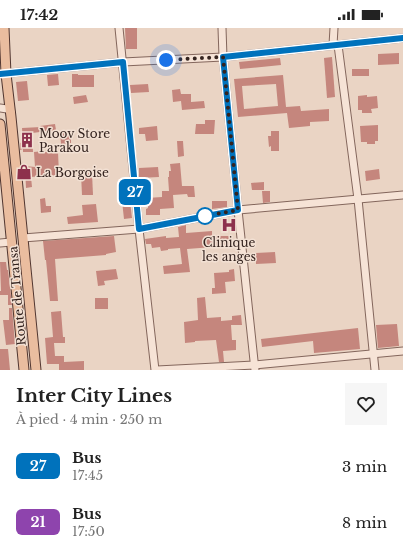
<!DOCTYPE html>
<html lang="fr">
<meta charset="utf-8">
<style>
:root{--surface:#fff;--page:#f6f6f6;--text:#222;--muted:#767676}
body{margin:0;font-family:"Libre Baskerville",serif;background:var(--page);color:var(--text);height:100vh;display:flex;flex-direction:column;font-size:15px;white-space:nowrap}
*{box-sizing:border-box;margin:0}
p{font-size:13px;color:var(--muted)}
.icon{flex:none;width:22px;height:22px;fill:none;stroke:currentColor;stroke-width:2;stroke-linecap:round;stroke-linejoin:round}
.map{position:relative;height:342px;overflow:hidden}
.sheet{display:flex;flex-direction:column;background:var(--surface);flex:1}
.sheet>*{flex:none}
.badge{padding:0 8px;border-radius:6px;font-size:14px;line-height:26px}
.you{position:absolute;width:20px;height:20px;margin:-10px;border:3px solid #fff;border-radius:50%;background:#1a73e8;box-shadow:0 0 0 6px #1a73e833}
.map>.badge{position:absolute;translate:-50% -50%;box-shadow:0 0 0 2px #fff}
.round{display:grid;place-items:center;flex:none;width:42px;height:42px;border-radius:0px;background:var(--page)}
.overview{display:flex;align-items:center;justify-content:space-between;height:68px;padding:0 16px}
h1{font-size:19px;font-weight:700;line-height:30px}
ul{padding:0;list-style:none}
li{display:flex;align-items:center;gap:12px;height:56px;padding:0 16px}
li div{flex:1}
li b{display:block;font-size:15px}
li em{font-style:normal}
li .badge{min-width:44px;font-weight:700;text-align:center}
.status{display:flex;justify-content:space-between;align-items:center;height:28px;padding:0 20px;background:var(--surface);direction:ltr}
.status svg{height:11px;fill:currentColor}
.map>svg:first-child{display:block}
.building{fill:#c5867d;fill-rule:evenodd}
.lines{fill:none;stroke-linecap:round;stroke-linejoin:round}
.minor-casing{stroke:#83665c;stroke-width:9}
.major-casing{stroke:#513630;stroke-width:11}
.minor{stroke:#f6e3d6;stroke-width:7}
.major{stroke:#eabd9f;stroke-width:9}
.line-casing{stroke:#fff;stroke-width:9}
.line{stroke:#0072bc;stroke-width:6}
.walk{stroke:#34231f;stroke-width:4;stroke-dasharray:0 7.2}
.stop-dot{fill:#fff;stroke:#0072bc;stroke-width:2}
.labels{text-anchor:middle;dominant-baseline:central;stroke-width:3;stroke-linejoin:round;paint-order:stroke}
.poi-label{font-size:12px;fill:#34231f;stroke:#f2e0d3;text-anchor:start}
.street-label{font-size:12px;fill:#34231f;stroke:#f2e0d3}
</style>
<div class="status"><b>17:42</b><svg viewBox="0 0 49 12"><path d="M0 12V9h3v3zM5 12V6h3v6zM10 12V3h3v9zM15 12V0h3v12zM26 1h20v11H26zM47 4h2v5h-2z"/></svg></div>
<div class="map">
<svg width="403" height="342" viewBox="0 0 403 342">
<rect width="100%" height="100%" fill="#ead4c4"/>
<g class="building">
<path d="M125 0H137V21H126Z"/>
<path d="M399 25V36L378 37V26Z"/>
<path d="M332 29 335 69 327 70 324 30Z"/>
<path d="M280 30 281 37 240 41 239 34Z"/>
<rect x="352" y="41" width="17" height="7"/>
<path d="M58 46 59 57 48 58 47 47Z"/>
<path d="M72 46H78V47H94V59H72Z"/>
<path d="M283 47 286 79 300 78 301 83 329 81V93L310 94V98L289 100 287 85 238 89 234 51ZM276 56 278 78 244 81 242 58Z"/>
<path d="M27 53 29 72 18 73 16 54Z"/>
<path d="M148 56 149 64 131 65 130 57Z"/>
<path d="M180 61 181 66H191V74L204 73 205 80 182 82 181 73 173 74 172 62Z"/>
<path d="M86 67 88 74 74 76 73 69Z"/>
<path d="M367 67V69L377 68 378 80 371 81 372 85H362V82H358V68Z"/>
<path d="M205 92H215L214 106H195L196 96H205Z"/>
<path d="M55 96 56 102 32 105 33 124H23V121L20 122V115L23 114 22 100 41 99 40 98Z"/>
<path d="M378 97V113H375V116H367V114H361L360 98Z"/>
<path d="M157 98 158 112 146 113 145 106H139V100Z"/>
<path d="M71 103V115L61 116 60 104Z"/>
<path d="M271 103H279V123H271V118L269 119 268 108H271Z"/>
<path d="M177 113H183L184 128 178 129Z"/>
<path d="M44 123 45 124H58L59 147 31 149 32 159 26 160 25 138 35 139 34 124Z"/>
<path d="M180 135 182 158H194L195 169H188L187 166 173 167 174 180 160 181V187H146V181L148 180 147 170 162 169V163H169L168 149H169V143H171L170 136Z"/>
<path d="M158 139 159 149 139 150V140Z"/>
<path d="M379 141 380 151 366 153 365 143Z"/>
<path d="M92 145 93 167H82L81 146Z"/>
<path d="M264 154V162H252L251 155Z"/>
<path d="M262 163H270V174L263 175Z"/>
<path d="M129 164 132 190 124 191 122 173H119L118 165Z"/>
<path d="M45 170 46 178H51V184L41 185 40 171Z"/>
<path d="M212 173H227V179L212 181Z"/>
<path d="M96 176 98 194 68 196 67 189 83 187 82 177Z"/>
<path d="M186 197V205L212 203V208H229V218H213V219L187 221 190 244 164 246 163 238 182 236 180 220 168 221V222L161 223 160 219 152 220 151 216H146L145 211 166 208V210L179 209 178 199Z"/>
<path d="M114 208 116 224 106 226V227L55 231 58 273H50L46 232H45L43 213Z"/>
<path d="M275 224 276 235 256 236V225Z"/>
<path d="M0 234H6L7 242H8L12 277H8V267H0V263H1Z"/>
<path d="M116 241 118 251 104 253 105 257 98 258 96 243Z"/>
<path d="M234 241 235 253 225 254 226 265 212 266V260H215L214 245 229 244V242Z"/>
<path d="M205 269 207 290 221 289V293L232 292V288L241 287 242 297H231L232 312H236V322L223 323 224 334H219L216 312 195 313V314L185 315 184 294 198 292 197 270Z"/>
<rect x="95" y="270" width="13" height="11"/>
<path d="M9 280H12L15 316 6 317 3 292H9Z"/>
<path d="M61 283 63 309H65V315H54L55 328H64V334L84 333V342H59V336H47L45 310 53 309 51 284Z"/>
<path d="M397 296 399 318 378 320 376 297Z"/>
<path d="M358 300 360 321 314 325 313 313 262 319 261 311Z"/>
<path d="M0 321H8L10 342H0Z"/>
</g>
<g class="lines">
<defs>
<g id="minor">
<path d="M119 0 139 201 155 342"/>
<path d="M222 0 223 29 238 182 255 342"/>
<path d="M333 17 334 0"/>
<path d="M338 17 358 171 375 342"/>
<path d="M0 46 123 34 223 29 403 10"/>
<path d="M0 80 7 81 11 84"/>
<path d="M23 210 139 201 238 182 403 167"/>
<path d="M0 215 11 214"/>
<path d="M157 342 254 337 403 323"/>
</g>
<g id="major">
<path d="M4 0 6 46 11 89 36 342"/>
<path d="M0 96 24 342"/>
</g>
</defs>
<use href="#minor" class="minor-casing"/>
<use href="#major" class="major-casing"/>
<use href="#minor" class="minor"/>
<use href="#major" class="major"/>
</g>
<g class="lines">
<defs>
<path id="line" d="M0 46 123 34 139 201 238 182 223 29 403 10"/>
</defs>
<use href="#line" class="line-casing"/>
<use href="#line" class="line"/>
<path class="walk" d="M166 32 223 29 238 182 205 188"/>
</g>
<defs>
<symbol id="building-bare" viewBox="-9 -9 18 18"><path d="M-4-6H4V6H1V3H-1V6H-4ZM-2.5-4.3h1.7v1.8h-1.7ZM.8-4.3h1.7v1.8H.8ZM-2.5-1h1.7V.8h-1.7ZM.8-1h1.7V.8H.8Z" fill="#8d314c" stroke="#f2e0d3" stroke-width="2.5" paint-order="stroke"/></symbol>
<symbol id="shop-bare" viewBox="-9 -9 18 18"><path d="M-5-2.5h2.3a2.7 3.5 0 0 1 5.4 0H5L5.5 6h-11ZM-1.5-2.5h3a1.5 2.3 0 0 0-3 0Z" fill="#8d314c" stroke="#f2e0d3" stroke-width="2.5" paint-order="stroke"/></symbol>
<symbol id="hospital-bare" viewBox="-9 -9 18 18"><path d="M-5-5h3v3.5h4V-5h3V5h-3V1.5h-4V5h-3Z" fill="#8d314c" stroke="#f2e0d3" stroke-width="2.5" paint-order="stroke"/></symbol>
</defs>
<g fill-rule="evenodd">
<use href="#building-bare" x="16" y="101" width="22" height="22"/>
<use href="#shop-bare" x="13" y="133" width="22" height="22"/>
<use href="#hospital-bare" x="218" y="186" width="22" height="22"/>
</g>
<circle class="stop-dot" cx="205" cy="188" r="8"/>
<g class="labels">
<g class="poi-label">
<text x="39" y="105">Moov Store<tspan x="39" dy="14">Parakou</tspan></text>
<text x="36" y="144">La Borgoise</text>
<text x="229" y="214" text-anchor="middle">Clinique<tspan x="229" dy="14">les anges</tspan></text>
</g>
<g class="street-label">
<text transform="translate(17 268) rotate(-95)">Route de Transa</text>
</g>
</g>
</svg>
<div class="you" style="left:166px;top:32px"></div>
<b class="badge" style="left:135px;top:164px;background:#0072bc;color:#fff">27</b>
</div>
<section class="sheet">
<div class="overview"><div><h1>Inter City Lines</h1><p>À pied · 4 min · 250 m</p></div><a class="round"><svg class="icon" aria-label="heart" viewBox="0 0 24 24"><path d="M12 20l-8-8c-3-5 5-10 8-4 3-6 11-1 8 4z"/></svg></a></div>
<ul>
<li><span class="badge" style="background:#0072bc;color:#fff">27</span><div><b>Bus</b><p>17:45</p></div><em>3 min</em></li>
<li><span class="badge" style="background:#8e44ad;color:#fff">21</span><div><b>Bus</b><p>17:50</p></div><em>8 min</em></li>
</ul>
</section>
